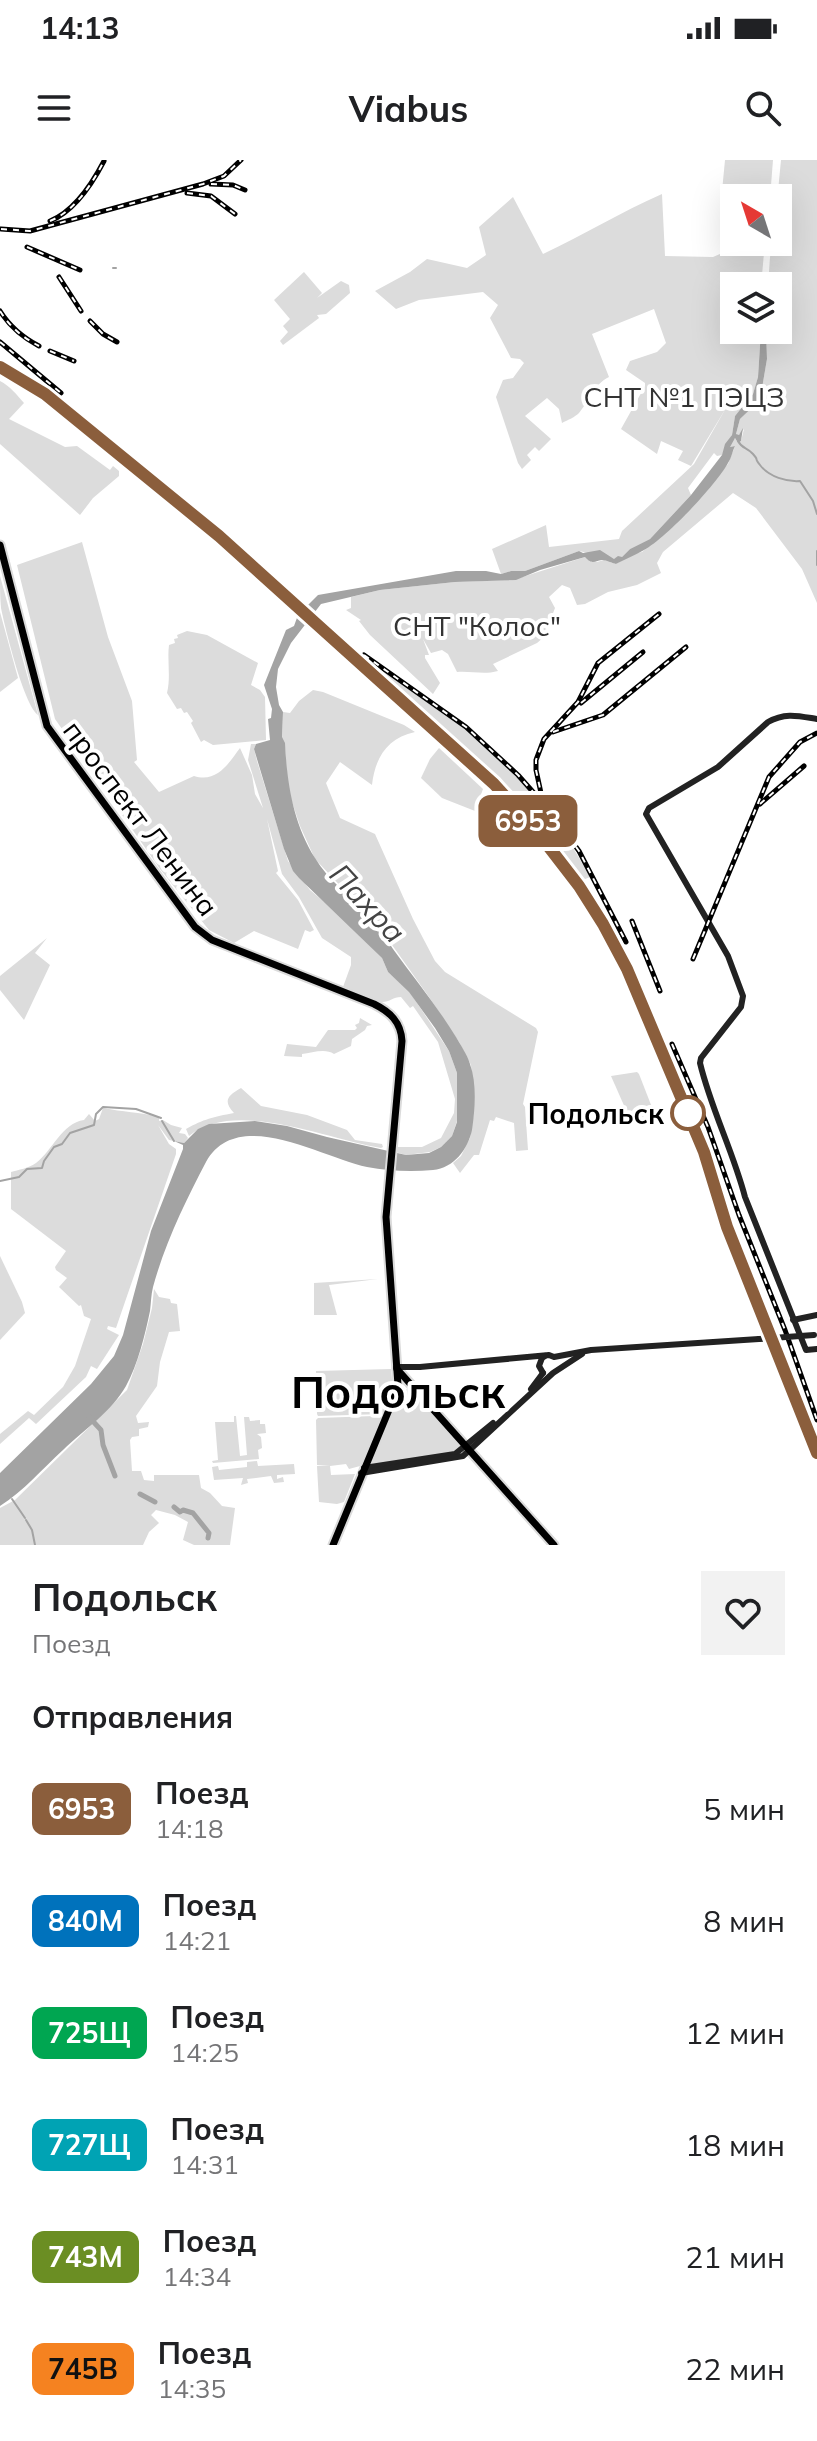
<!DOCTYPE html>
<html lang="ru">
<meta charset="utf-8">
<style>
:root{--surface:#fff;--page:#f2f2f2;--text:#202124;--muted:#757577}
body{margin:0;font-family:Mulish,sans-serif;background:var(--page);color:var(--text);height:100vh;display:flex;flex-direction:column;font-size:30px;white-space:nowrap}
*{box-sizing:border-box;margin:0}
p{font-size:26px;color:var(--muted)}
.icon{flex:none;width:44px;height:44px;fill:none;stroke:currentColor;stroke-width:2;stroke-linecap:round;stroke-linejoin:round}
.map{position:relative;height:1385px;overflow:hidden}
.panel{display:flex;flex-direction:column;background:var(--surface);flex:1}
.panel>*{flex:none}
.badge{padding:0 16px;border-radius:12px;font-size:28px;line-height:52px}
.needle{width:52px;rotate:321deg}
.controls{position:absolute;left:720px;top:24px;display:grid;gap:16px}
.controls a{display:grid;place-items:center;width:72px;height:72px;border-radius:0px;background:var(--surface);box-shadow:0 8px 32px #0002;font-size:40px}
.map>.badge{position:absolute;translate:-50% -50%;box-shadow:0 0 0 4px #fff}
h2{padding:0 32px;font-size:30px;line-height:72px}
.round{display:grid;place-items:center;flex:none;width:84px;height:84px;border-radius:0px;background:var(--page)}
.head{display:flex;align-items:center;justify-content:space-between;height:136px;padding:0 32px}
h1{font-size:38px;font-weight:700;line-height:60px}
ul{padding:0;list-style:none}
li{display:flex;align-items:center;gap:24px;height:112px;padding:0 32px}
li div{flex:1}
li b{display:block;font-size:30px}
li em{font-style:normal}
li .badge{min-width:88px;font-weight:700;text-align:center}
.status{display:flex;justify-content:space-between;align-items:center;height:56px;padding:0 40px;background:var(--surface);direction:ltr}
.status svg{height:22px;fill:currentColor}
header{display:flex;justify-content:space-between;align-items:center;height:104px;padding:0 32px;background:var(--surface);font-size:36px;font-weight:700}
.map>svg:first-child{display:block}
.green{fill:#dcdcdc}
.water{fill:#a3a3a3}
.lines{fill:none;stroke-linecap:round;stroke-linejoin:round}
.stream{stroke:#a3a3a3;stroke-width:2}
.river{stroke:#a3a3a3;stroke-width:5}
.primary-casing{stroke:#dbdbdb;stroke-width:11}
.secondary{stroke:#222;stroke-width:6}
.primary{stroke:#000;stroke-width:7}
.rail-casing{stroke:#000;stroke-width:5}
.rail{stroke:#fff;stroke-width:2;stroke-dasharray:6;stroke-linecap:butt}
.secondary-bridge{stroke:#222;stroke-width:6}
.line-casing{stroke:#fff;stroke-width:18}
.line{stroke:#8b5e3c;stroke-width:12}
.stop-dot{fill:#fff;stroke:#8b5e3c;stroke-width:4}
.labels{text-anchor:middle;dominant-baseline:central;stroke-width:8;stroke-linejoin:round;paint-order:stroke}
.park-label{font-size:28px;fill:#333;stroke:#fff}
.street-label{font-size:28px;fill:#000;stroke:#fff}
.stop-label{font-size:28px;font-weight:bold;fill:#000;stroke:#fff;text-anchor:end}
.water-label{font-size:30px;font-style:italic;fill:#444;stroke:#fff}
.town-label{font-size:44px;font-weight:bold;fill:#000;stroke:#fff}
</style>
<div class="status"><b>14:13</b><svg viewBox="0 0 49 12"><path d="M0 12V9h3v3zM5 12V6h3v6zM10 12V3h3v9zM15 12V0h3v12zM26 1h20v11H26zM47 4h2v5h-2z"/></svg></div>
<header><svg class="icon" aria-label="menu" viewBox="0 0 24 24"><path d="M4 6h16M4 12h16M4 18h16"/></svg>Viabus<svg class="icon" aria-label="search" viewBox="0 0 24 24"><circle cx="10" cy="10" r="6"/><path d="M15 15l6 6"/></svg></header>
<div class="map">
<svg width="817" height="1385" viewBox="0 0 817 1385">
<rect width="100%" height="100%" fill="#fff"/>
<g class="green">
<path d="M725 0H773L770 38H734V82L720 52Z"/>
<path d="M781 0H817V443L802 409 756 348 733 333 663 392 657 403 661 413 637 425 608 432 585 444 577 445 570 428 562 425 549 437 555 448 544 477 537 483 493 504 498 511C484 515 472 511 457 512L448 494 442 490 431 493 423 479 429 495H425V498L440 523 433 534 370 475 359 461 361 460 346 450 351 448V437L380 430 455 422 513 420 585 397 597 402 604 400 616 404 632 394 642 392 675 364 728 304 735 286 730 287V284L735 278 738 283 741 281 744 269 738 276 736 274 740 259 760 240 767 199 766 170H778V126H768L770 97 774 82H778V31Z"/>
<path d="M662 34 665 96 713 97 736 87 734 82H765L761 126H734V170H761L758 217 754 231 749 242 735 256 732 275 722 295 717 296 714 293 688 328 691 335 650 379 630 389 622 397 614 399 579 391 525 411H511L501 414 492 389 546 365 549 387 619 379 622 371 694 304 726 248 691 306 678 300 683 291 661 281 657 294 621 269 645 226V223L626 210 630 201 657 192 666 183 654 149 592 174 609 217C593 225 590 240 579 253 575 257 568 260 562 263L559 249 547 238 525 256 551 279 539 291 535 287 527 295 531 300 522 309 518 303 496 237 503 220 513 218 524 203 520 199 511 198 490 158 498 145 483 132 419 140 396 149 375 131 410 112 427 99 467 108 486 95 479 67 513 37 543 94C583 75 621 52 662 34Z"/>
<path d="M304 112 322 133 317 138 341 121 349 125 350 133 326 154 317 155 319 158 283 185 280 181 288 172 283 166 290 159 274 140Z"/>
<path d="M0 221C10 226 17 235 24 243L9 259 65 287 77 286 110 310 113 306 119 311V316L93 338 80 355 0 284Z"/>
<path d="M82 382 108 477 132 541 137 600 134 602 159 632 194 616C217 623 228 604 240 588L252 615 255 634 263 648 248 600 251 584H256L254 589 257 601 288 701 310 730 341 756 382 798 388 812 409 831 449 891 457 913V961L452 976 441 987 430 992 406 995 395 992 396 987H422L441 978 454 953 455 939 438 882 413 846 410 848 401 837C393 837 390 842 382 842 370 843 355 832 343 827L351 805V797L322 778 299 737 282 714 267 659 278 711 276 713 298 740 314 770 310 772 305 770 298 789 254 771 234 783 209 770 160 709 55 559 17 405Z"/>
<path d="M0 416 38 555C24 546 5 468 1 448 0 438 0 426 0 416Z"/>
<path d="M0 452 18 518 0 532Z"/>
<path d="M187 471 207 475 258 503 251 525 260 530 265 537 266 580 213 585 204 580 201 582 191 563 193 561 187 552 184 553 181 548 177 549 167 533C171 517 167 500 169 485L175 483 174 479 178 478 177 475Z"/>
<path d="M332 472C375 506 422 534 465 568 515 608 560 660 590 717L583 720 527 652 474 598Z"/>
<path d="M313 530 323 532 404 565 415 572C387 578 375 598 372 625L340 602 326 623 340 658 375 674 413 759 435 801 445 812 536 868 538 872 523 944 525 947 528 990 516 991 514 963 496 957 494 961 490 960 479 995H474L460 1013 453 1003 461 996 470 978 474 952 471 905 459 882 429 837 380 768 315 699 300 666 288 630 285 587 282 579 283 552 290 553 299 541Z"/>
<path d="M439 588 483 629 475 651 442 638 421 618 430 599Z"/>
<path d="M47 778 35 793 50 805 24 860 0 830V816Z"/>
<path d="M360 858 372 865 367 866 365 870 352 879 351 886 334 894C325 888 312 893 302 894V897L284 896 287 884 316 887 328 870H355L357 868 355 865 359 863Z"/>
<path d="M637 912 639 914 653 950 644 963 626 950 611 916Z"/>
<path d="M241 928 261 946 307 955 347 970 355 980 382 984 383 987 381 988C329 980 235 938 189 976L186 969C204 959 213 957 234 953 223 941 227 936 241 928Z"/>
<path d="M103 948C123 952 139 952 159 957V961L163 960 171 965 182 968 179 973 185 974 188 978 184 983 169 980 158 965 169 984 176 989V994L116 1168 108 1166 107 1169 119 1175 97 1209 91 1206 86 1217 36 1264 29 1258 0 1284V1274L28 1251 34 1255 63 1227 75 1206 91 1159 84 1156 81 1145 79 1146 59 1127 67 1118 56 1110 55 1107 66 1091 11 1049V1012C18 1010 29 1008 36 1003 53 990 62 963 84 960L89 954 95 961 99 959Z"/>
<path d="M0 1096 22 1142 25 1153 0 1180Z"/>
<path d="M378 1119 329 1125 337 1155H314V1123Z"/>
<path d="M154 1129 159 1137 170 1139 171 1143 177 1144 180 1171 169 1172 160 1202 157 1226 136 1256 138 1263 149 1262 148 1267 139 1269V1276L132 1277 130 1280 132 1311H141L144 1320 154 1321V1315H199L201 1328 210 1333 222 1346 235 1348 230 1385H194L183 1380 188 1362 175 1355 156 1350 151 1355 159 1363 149 1372 143 1385H0V1348L15 1340 127 1230 143 1184 152 1148Z"/>
<path d="M391 1209 393 1230 383 1254 318 1256 317 1254 316 1211Z"/>
<path d="M408 1229 460 1286 459 1291 373 1306 370 1302 400 1230Z"/>
<path d="M234 1256H236L240 1296 247 1295 244 1257H249L250 1261 260 1260V1264H265L266 1273 257 1274 261 1277 262 1288 258 1290 259 1299 213 1303 212 1301 218 1300 215 1262H234Z"/>
<path d="M374 1256 381 1258 360 1306 349 1309 346 1304 330 1306 331 1315 355 1314 344 1342 337 1344 319 1342 317 1306 330 1305H317L316 1260 318 1258Z"/>
<path d="M257 1301 258 1306 294 1304 295 1314 277 1315V1319L283 1317 284 1322 274 1323 271 1316 247 1319 248 1323 241 1325 243 1318 214 1320 212 1307 218 1306 219 1310 247 1307V1302Z"/>
</g>
<path class="water" d="M761 170H766L767 199 760 240 740 259 736 274 739 275 743 268 741 281 738 283 735 278 730 287 735 286C732 292 732 297 728 303 716 325 666 378 644 390 636 395 625 399 616 404 612 403 606 400 602 400 594 401 592 405 585 397L540 410 516 420 455 422 380 430 321 444 291 483 278 509 276 527 279 545 283 552 282 577 285 583C287 623 293 663 315 698 328 720 351 737 369 755 379 765 385 777 393 789 414 818 437 846 456 877 461 886 467 894 470 904 477 924 475 949 472 970 468 989 454 1008 433 1010 411 1012 388 1011 367 1007 323 998 237 945 206 1002 186 1040 165 1083 153 1127 151 1135 151 1143 150 1151 145 1175 138 1204 126 1226 112 1251 84 1270 63 1290 42 1309 24 1331 0 1346V1313L91 1224 114 1196 123 1175 151 1071 183 989V985L174 981 184 983 198 969 209 964 255 961 287 966 327 977 406 995 429 993 441 987 452 976 457 962V913L449 891 435 868 409 832 388 812 382 798 299 718 293 711 284 689 254 589 256 584 270 580 268 559 271 558 272 549 264 525 286 470 294 466 298 455 318 435 456 411H486L501 414 511 411H525L579 391 583 393 600 390 614 399 618 396 622 397 630 389 650 379 691 335 722 295 725 284 732 275 735 256 753 234 758 217Z"/>
<g class="lines">
<g class="stream">
<path d="M113 108H116"/>
<path d="M738 281C742 289 747 287 753 294 760 302 753 296 760 305 769 317 787 322 800 321L813 341 817 354"/>
<path d="M817 391V405"/>
<path d="M162 961 174 981"/>
<path d="M0 1021 19 1017 27 1009 42 1008 44 1001 54 987 62 984 70 973 94 965 96 954 103 947 136 949 161 958"/>
<path d="M12 1339 25 1358"/>
<path d="M26 1360 32 1370 35 1385"/>
</g>
<g class="river">
<path d="M89 1257 101 1270 103 1285 115 1316"/>
<path d="M140 1334 155 1342"/>
<path d="M174 1347 180 1352 183 1350 193 1353 209 1373 208 1378"/>
</g>
<defs>
<g id="primary">
<path d="M0 385 47 566 195 767 212 780 374 844C390 852 401 862 402 881L386 1057 398 1225 396 1233 333 1385"/>
<path d="M397 1209 554 1385"/>
</g>
</defs>
<use href="#primary" class="primary-casing"/>
<g class="secondary">
<path d="M817 559C799 556 785 552 768 562L718 607 649 648 646 654 728 796 743 836 741 847 701 898 700 903C711 949 733 991 745 1037L806 1190 817 1189"/>
<path d="M793 1160 817 1155"/>
<path d="M396 1207H420L549 1195 554 1197 591 1190 759 1179"/>
<path d="M543 1213 539 1206 542 1198 545 1196"/>
<path d="M531 1229 543 1213"/>
<path d="M364 1308 455 1294 493 1263"/>
<path d="M361 1313 463 1296 553 1213 582 1194"/>
</g>
<use href="#primary" class="primary"/>
<defs>
<g id="rail">
<path d="M211 24 233 25 245 30"/>
<path d="M187 33 211 36 235 54"/>
<path d="M50 61C75 51 92 24 104 1"/>
<path d="M1 69 30 71 203 24 224 16 241 0"/>
<path d="M27 87 80 110"/>
<path d="M59 117 81 151"/>
<path d="M0 151C10 167 22 177 39 186"/>
<path d="M90 161 103 174 117 182"/>
<path d="M0 182 61 233"/>
<path d="M50 191 74 201"/>
<path d="M0 207 45 234 219 376 494 624 535 669 579 726 603 764 627 809 704 992 727 1067 817 1293"/>
<path d="M364 495 466 567 518 615 549 650 579 691 626 782"/>
<path d="M581 543 643 492"/>
<path d="M553 572 603 555 686 487"/>
<path d="M545 638 541 633 536 610V600L544 579 578 542 598 503 659 454"/>
<path d="M760 644 804 606"/>
<path d="M632 761 660 831"/>
<path d="M693 799 769 617 800 582 817 573"/>
<path d="M672 884 708 967 739 1055 785 1170 817 1260"/>
</g>
</defs>
<use href="#rail" class="rail-casing"/>
<use href="#rail" class="rail"/>
<path class="secondary-bridge" d="M759 1179 814 1175"/>
</g>
<g class="lines">
<defs>
<path id="line" d="M0 207 45 234 219 376 494 624 535 669 579 726 603 764 627 809 704 992 727 1067 817 1293"/>
</defs>
<use href="#line" class="line-casing"/>
<use href="#line" class="line"/>
</g>
<circle class="stop-dot" cx="688" cy="953" r="16"/>
<g class="labels">
<g class="park-label">
<text x="684" y="236">СНТ №1 ПЭЦЗ</text>
<text x="477" y="465">СНТ "Колос"</text>
</g>
<g class="street-label">
<text transform="translate(141 658) rotate(53)">проспект Ленина</text>
</g>
<g class="stop-label">
<text x="664" y="953">Подольск</text>
</g>
<g class="water-label">
<text transform="translate(368 743) rotate(47)">Пахра</text>
</g>
<g class="town-label">
<text x="398" y="1231">Подольск</text>
</g>
</g>
</svg>
<div class="controls">
<a><svg class="needle" viewBox="-14 -14 28 28"><path d="M0-13l5 13h-10z" fill="#e53935"/><path d="M0 13l5-13h-10z" fill="#757577"/></svg></a>
<a><svg class="icon" aria-label="layers" viewBox="0 0 24 24"><path d="M12 4l9 5-9 5-9-5zM3 14l9 5 9-5"/></svg></a>
</div>
<b class="badge" style="left:528px;top:661px;background:#8b5e3c;color:#fff">6953</b>
</div>
<section class="panel">
<div class="head"><div><h1>Подольск</h1><p>Поезд</p></div><a class="round"><svg class="icon" aria-label="heart" viewBox="0 0 24 24"><path d="M12 20l-8-8c-3-5 5-10 8-4 3-6 11-1 8 4z"/></svg></a></div>
<h2>Отправления</h2>
<ul>
<li><span class="badge" style="background:#8b5e3c;color:#fff">6953</span><div><b>Поезд</b><p>14:18</p></div><em>5 мин</em></li>
<li><span class="badge" style="background:#0072bc;color:#fff">840М</span><div><b>Поезд</b><p>14:21</p></div><em>8 мин</em></li>
<li><span class="badge" style="background:#00a651;color:#fff">725Щ</span><div><b>Поезд</b><p>14:25</p></div><em>12 мин</em></li>
<li><span class="badge" style="background:#00a3b4;color:#fff">727Щ</span><div><b>Поезд</b><p>14:31</p></div><em>18 мин</em></li>
<li><span class="badge" style="background:#6b8e23;color:#fff">743М</span><div><b>Поезд</b><p>14:34</p></div><em>21 мин</em></li>
<li><span class="badge" style="background:#f58220;color:#111">745В</span><div><b>Поезд</b><p>14:35</p></div><em>22 мин</em></li>
</ul>
</section>
